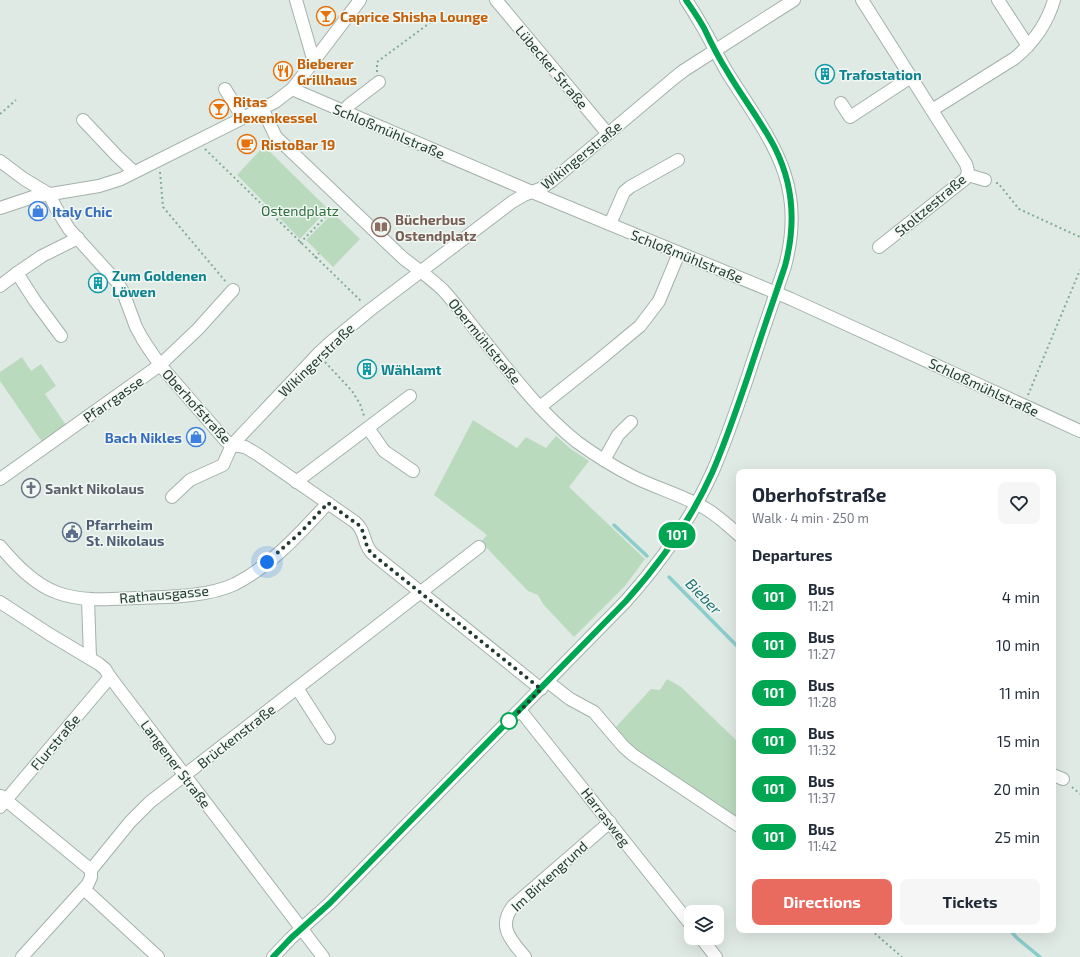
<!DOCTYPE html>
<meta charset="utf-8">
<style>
:root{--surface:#fff;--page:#f6f6f7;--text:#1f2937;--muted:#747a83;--accent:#e96b60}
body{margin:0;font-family:"Exo 2",sans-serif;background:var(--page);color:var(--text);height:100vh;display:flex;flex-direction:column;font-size:15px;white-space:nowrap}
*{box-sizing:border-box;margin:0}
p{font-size:13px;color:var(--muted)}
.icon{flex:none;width:22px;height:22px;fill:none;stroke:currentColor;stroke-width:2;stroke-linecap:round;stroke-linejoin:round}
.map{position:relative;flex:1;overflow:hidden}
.panel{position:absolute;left:736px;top:469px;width:320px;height:464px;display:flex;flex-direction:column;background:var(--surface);border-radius:8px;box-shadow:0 4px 16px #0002}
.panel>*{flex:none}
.badge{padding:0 8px;border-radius:13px;font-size:14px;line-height:26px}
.tools{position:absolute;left:684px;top:905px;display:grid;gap:8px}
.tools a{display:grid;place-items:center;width:40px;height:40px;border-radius:8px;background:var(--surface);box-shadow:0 4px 16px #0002;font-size:20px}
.you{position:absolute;width:20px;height:20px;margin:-10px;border:3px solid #fff;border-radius:50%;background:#1a73e8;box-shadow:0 0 0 6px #1a73e833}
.map>.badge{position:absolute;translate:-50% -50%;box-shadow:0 0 0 2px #fff}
h2{padding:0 16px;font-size:15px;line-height:36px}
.round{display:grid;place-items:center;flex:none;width:42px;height:42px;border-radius:8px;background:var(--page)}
.headline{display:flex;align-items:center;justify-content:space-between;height:68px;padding:0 16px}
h1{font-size:19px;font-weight:700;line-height:30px}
.button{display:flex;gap:8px;margin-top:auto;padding:8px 16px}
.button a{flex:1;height:46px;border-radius:8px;background:var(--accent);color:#fff;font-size:16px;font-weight:700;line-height:46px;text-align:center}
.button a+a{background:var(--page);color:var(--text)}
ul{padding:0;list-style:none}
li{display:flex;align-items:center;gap:12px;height:48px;padding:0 16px}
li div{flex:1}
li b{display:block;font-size:15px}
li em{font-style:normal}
li .badge{min-width:44px;font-weight:700;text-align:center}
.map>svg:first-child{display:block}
.green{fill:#badabe}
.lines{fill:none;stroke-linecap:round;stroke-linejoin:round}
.stream{stroke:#8bcccc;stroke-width:3.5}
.minor-casing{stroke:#a3b2aa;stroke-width:14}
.path{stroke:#83ac98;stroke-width:2;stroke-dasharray:2 3;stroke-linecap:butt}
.minor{stroke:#fff;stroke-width:12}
.line-casing{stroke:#fff;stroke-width:9}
.line{stroke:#00a651;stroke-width:6}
.walk{stroke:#223a2f;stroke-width:4;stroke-dasharray:0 7.2}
.stop-dot{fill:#fff;stroke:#00a651;stroke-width:2}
.labels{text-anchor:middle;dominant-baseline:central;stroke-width:3;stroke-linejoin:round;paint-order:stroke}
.food-label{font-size:14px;font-weight:bold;fill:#c56008;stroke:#f1f7f3;text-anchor:start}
.street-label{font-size:14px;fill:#223a2f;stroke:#f1f7f3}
.culture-label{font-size:14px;font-weight:bold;fill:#0d838f;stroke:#f1f7f3;text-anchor:start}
.park-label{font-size:14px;fill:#2f6e3d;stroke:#f1f7f3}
.shop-label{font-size:14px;font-weight:bold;fill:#366cbe;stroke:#f1f7f3;text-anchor:start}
.education-label{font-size:14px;font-weight:bold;fill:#785e54;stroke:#f1f7f3;text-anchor:start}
.worship-label{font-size:14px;font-weight:bold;fill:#5b616d;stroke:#f1f7f3;text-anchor:start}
.service-label{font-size:14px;font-weight:bold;fill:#4e5e75;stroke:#f1f7f3;text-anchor:start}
.water-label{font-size:15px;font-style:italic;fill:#207171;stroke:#f1f7f3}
</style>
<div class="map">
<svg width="1080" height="957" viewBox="0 0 1080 957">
<rect width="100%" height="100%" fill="#e0eae4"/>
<g class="green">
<path d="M264 146 328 209 300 239 237 175Z"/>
<path d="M333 213 360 239 333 267 306 240Z"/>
<path d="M22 357 31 371 41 364 56 386 45 394 66 425 42 442 0 381V372Z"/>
<path d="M473 420 517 448 526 437 546 448 556 436 571 449 589 461 569 487 645 559 625 586 574 637 543 604 538 595 528 591 481 542 487 535 434 495Z"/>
<path d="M667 679 681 687 739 743V821L634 751 615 728 651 689 660 690Z"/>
</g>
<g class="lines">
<g class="stream">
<path d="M614 525 647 556"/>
<path d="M669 577 739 648"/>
<path d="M1010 930 1017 938 1040 957"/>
</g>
<defs>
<g id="minor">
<path d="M296 0 314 62"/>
<path d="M496 0 608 134"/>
<path d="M862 0 966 164C968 170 969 173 965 179L879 247"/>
<path d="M998 0 1028 46"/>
<path d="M225 89 243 118"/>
<path d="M292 89 532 192 791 299 1080 431"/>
<path d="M841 103 850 117 911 77"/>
<path d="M262 108 276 137 403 258C417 269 431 278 443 290 454 302 464 315 474 328 506 367 537 410 577 442 595 455 614 467 634 477 658 489 685 496 708 510 719 517 729 526 739 535"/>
<path d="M932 110 1015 58C1034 42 1047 24 1054 0"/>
<path d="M344 111 349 105 379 82"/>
<path d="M83 120 117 156 134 172"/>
<path d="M0 161 24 179 49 194 56 208 69 229 118 283 123 292 136 327 142 338 147 346 160 365 226 441 232 445 245 447 257 454 355 522C367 532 362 544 373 554L541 689"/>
<path d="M968 175 985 180"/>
<path d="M0 208 33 197 99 186 121 179 275 102 292 89 300 79 360 0"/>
<path d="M610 224 624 192 630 187 678 160"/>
<path d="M17 273 35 301 61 336"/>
<path d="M0 286 17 273 42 256 78 238"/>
<path d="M540 407 599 360 640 326 659 301 679 253"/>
<path d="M368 428 384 451 413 471"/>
<path d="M604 460 618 435 631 422"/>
<path d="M0 479 160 365 198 329 233 290"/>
<path d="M296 482 410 396"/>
<path d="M172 497 190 480 223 465 232 445 318 354 331 342 370 310 512 202 524 195 542 188 553 180 673 79 683 71 794 0"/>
<path d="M0 546C16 565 35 585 58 593 83 602 110 599 136 598 166 597 208 597 235 584 272 565 300 533 328 503"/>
<path d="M88 599 90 658"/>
<path d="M0 602 49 634 99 664 105 669 110 677 323 957"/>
<path d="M548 682 570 699 594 712 623 746 633 755 739 826"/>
<path d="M297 688 329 738"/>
<path d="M520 710 691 925"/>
<path d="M1053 775 1063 779"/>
<path d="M1 796 91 870"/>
<path d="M0 807 110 677"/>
<path d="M91 870 130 822 150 802 479 547"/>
<path d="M84 889 158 957"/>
<path d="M701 938 716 957"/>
<path d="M22 957 88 884 91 877V870"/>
<path d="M273 957 291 938 330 903 626 601C660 563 691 519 712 473 726 441 737 408 748 376 760 339 773 302 785 266 808 181 769 139 727 72 718 57 711 41 702 26 697 17 692 9 686 0"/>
<path d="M525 957C511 940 497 927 513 906L610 822"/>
</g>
</defs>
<use href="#minor" class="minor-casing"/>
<g class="path">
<path d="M377 72V62L431 22"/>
<path d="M0 114 16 100"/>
<path d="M205 149 362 302"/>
<path d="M160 172 163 207 226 282"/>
<path d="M996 183H998L1019 209 1080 237"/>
<path d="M300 243 334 208"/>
<path d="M315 258 319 253"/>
<path d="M325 362 352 391 360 404 364 416"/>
<path d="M1028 395 1080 270"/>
<path d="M1072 787 1080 794"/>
<path d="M871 930 902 957"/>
</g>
<use href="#minor" class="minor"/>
</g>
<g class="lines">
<defs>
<path id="line" d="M273 957 291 938 330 903 626 601C660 563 691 520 712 473 726 441 737 408 748 376 760 339 773 302 785 266 796 225 794 186 775 148 761 121 742 97 727 71 718 57 711 43 704 28 699 19 692 9 686 0"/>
</defs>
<use href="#line" class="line-casing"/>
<use href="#line" class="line"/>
<path class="walk" d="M267 562 301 532 328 503 360 526C366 536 364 545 372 554L541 689 509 722V721"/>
</g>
<defs>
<symbol id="bar-ring" viewBox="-11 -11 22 22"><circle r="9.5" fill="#f1f7f3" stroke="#e8710a" stroke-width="1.5"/><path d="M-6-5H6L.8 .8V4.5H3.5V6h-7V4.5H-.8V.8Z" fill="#e8710a"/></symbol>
<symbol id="restaurant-ring" viewBox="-11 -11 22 22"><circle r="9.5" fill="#f1f7f3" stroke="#e8710a" stroke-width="1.5"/><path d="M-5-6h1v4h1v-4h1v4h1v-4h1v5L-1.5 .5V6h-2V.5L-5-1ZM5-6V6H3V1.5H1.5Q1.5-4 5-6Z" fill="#e8710a"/></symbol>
<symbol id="building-ring" viewBox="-11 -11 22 22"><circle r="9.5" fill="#f1f7f3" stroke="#0f9aa8" stroke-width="1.5"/><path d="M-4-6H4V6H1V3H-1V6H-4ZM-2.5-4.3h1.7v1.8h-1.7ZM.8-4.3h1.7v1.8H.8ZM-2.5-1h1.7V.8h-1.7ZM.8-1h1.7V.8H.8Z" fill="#0f9aa8"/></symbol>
<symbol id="cafe-ring" viewBox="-11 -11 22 22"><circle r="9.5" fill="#f1f7f3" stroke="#e8710a" stroke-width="1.5"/><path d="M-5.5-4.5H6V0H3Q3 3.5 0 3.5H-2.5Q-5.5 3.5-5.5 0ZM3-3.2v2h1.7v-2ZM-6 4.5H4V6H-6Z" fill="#e8710a"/></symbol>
<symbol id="shop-ring" viewBox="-11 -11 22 22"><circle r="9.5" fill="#f1f7f3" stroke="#3f7fe0" stroke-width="1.5"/><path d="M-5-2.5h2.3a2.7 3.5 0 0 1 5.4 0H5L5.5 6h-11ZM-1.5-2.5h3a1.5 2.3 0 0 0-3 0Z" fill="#3f7fe0"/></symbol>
<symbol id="library-ring" viewBox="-11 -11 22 22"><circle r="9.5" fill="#f1f7f3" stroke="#8d6e63" stroke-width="1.5"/><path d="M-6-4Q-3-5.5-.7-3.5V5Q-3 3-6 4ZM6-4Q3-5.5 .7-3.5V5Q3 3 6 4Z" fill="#8d6e63"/></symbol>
<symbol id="church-ring" viewBox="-11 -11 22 22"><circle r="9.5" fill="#f1f7f3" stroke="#6b7280" stroke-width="1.5"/><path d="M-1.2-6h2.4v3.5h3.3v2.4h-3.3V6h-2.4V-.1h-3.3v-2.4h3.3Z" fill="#6b7280"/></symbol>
<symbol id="civic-ring" viewBox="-11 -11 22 22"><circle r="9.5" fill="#f1f7f3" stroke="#5c6f8a" stroke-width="1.5"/><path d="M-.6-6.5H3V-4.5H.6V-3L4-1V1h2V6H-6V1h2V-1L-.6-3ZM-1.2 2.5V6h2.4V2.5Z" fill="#5c6f8a"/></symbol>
</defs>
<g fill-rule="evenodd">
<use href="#bar-ring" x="315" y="5" width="22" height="22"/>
<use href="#restaurant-ring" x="272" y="60" width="22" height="22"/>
<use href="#building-ring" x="814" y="63" width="22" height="22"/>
<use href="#bar-ring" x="208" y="98" width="22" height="22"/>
<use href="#cafe-ring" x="236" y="133" width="22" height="22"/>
<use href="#shop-ring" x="27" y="200" width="22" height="22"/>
<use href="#library-ring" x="370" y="216" width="22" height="22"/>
<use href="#building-ring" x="87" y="272" width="22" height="22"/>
<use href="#building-ring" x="356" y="358" width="22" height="22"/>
<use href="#shop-ring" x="185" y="426" width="22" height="22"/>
<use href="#church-ring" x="20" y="477" width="22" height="22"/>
<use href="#civic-ring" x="61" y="521" width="22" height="22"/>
</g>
<circle class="stop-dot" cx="509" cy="721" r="8"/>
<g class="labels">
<g class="food-label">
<text x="340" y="16">Caprice Shisha Lounge</text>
<text x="297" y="63">Bieberer<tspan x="297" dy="16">Grillhaus</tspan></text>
<text x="233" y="101">Ritas<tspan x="233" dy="16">Hexenkessel</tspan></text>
<text x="261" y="144">RistoBar 19</text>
</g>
<g class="street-label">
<text transform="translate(552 67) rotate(50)">Lübecker Straße</text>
<text transform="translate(389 131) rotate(23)">Schloßmühlstraße</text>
<text transform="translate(581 155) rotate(-39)">Wikingerstraße</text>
<text transform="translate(930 205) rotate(-40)">Stoltzestraße</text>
<text transform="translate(687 256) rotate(22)">Schloßmühlstraße</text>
<text transform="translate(485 341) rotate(51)">Obermühlstraße</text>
<text transform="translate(316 360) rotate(-44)">Wikingerstraße</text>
<text transform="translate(984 387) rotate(25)">Schloßmühlstraße</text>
<text transform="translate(113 399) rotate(-35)">Pfarrgasse</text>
<text transform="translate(197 406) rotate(48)">Oberhofstraße</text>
<text transform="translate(164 594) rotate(-5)">Rathausgasse</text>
<text transform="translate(236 736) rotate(-38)">Brückenstraße</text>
<text transform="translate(55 742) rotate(-50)">Flurstraße</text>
<text transform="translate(176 764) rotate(53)">Langener Straße</text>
<text transform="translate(606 817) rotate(52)">Harrasweg</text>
<text transform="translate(549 876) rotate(-42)">Im Birkengrund</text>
</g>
<g class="culture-label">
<text x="839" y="74">Trafostation</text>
<text x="112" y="275">Zum Goldenen<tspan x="112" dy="16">Löwen</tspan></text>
<text x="381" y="369">Wählamt</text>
</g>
<g class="park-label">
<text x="300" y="210">Ostendplatz</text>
</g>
<g class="shop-label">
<text x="52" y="211">Italy Chic</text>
<text x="182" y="437" text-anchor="end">Bach Nikles</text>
</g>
<g class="education-label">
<text x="395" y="219">Bücherbus<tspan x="395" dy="16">Ostendplatz</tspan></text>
</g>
<g class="worship-label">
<text x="45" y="488">Sankt Nikolaus</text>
</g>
<g class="service-label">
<text x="86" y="524">Pfarrheim<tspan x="86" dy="16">St. Nikolaus</tspan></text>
</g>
<g class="water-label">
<text transform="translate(704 596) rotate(46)">Bieber</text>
</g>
</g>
</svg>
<div class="tools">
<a><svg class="icon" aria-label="layers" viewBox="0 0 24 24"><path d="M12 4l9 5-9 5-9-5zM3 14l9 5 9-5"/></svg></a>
</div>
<div class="you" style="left:267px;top:562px"></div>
<b class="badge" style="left:677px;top:535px;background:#00a651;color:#fff">101</b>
<section class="panel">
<div class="headline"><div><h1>Oberhofstraße</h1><p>Walk · 4 min · 250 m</p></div><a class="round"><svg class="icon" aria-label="heart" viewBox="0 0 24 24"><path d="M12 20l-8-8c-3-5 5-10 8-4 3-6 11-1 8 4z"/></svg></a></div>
<h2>Departures</h2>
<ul>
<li><span class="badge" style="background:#00a651;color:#fff">101</span><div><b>Bus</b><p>11:21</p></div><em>4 min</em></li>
<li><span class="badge" style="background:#00a651;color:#fff">101</span><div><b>Bus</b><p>11:27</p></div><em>10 min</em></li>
<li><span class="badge" style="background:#00a651;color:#fff">101</span><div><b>Bus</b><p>11:28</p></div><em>11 min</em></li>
<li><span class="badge" style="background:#00a651;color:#fff">101</span><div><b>Bus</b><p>11:32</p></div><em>15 min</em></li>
<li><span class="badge" style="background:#00a651;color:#fff">101</span><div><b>Bus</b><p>11:37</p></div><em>20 min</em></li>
<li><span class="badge" style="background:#00a651;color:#fff">101</span><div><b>Bus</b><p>11:42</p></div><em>25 min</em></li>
</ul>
<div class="button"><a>Directions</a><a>Tickets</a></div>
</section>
</div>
